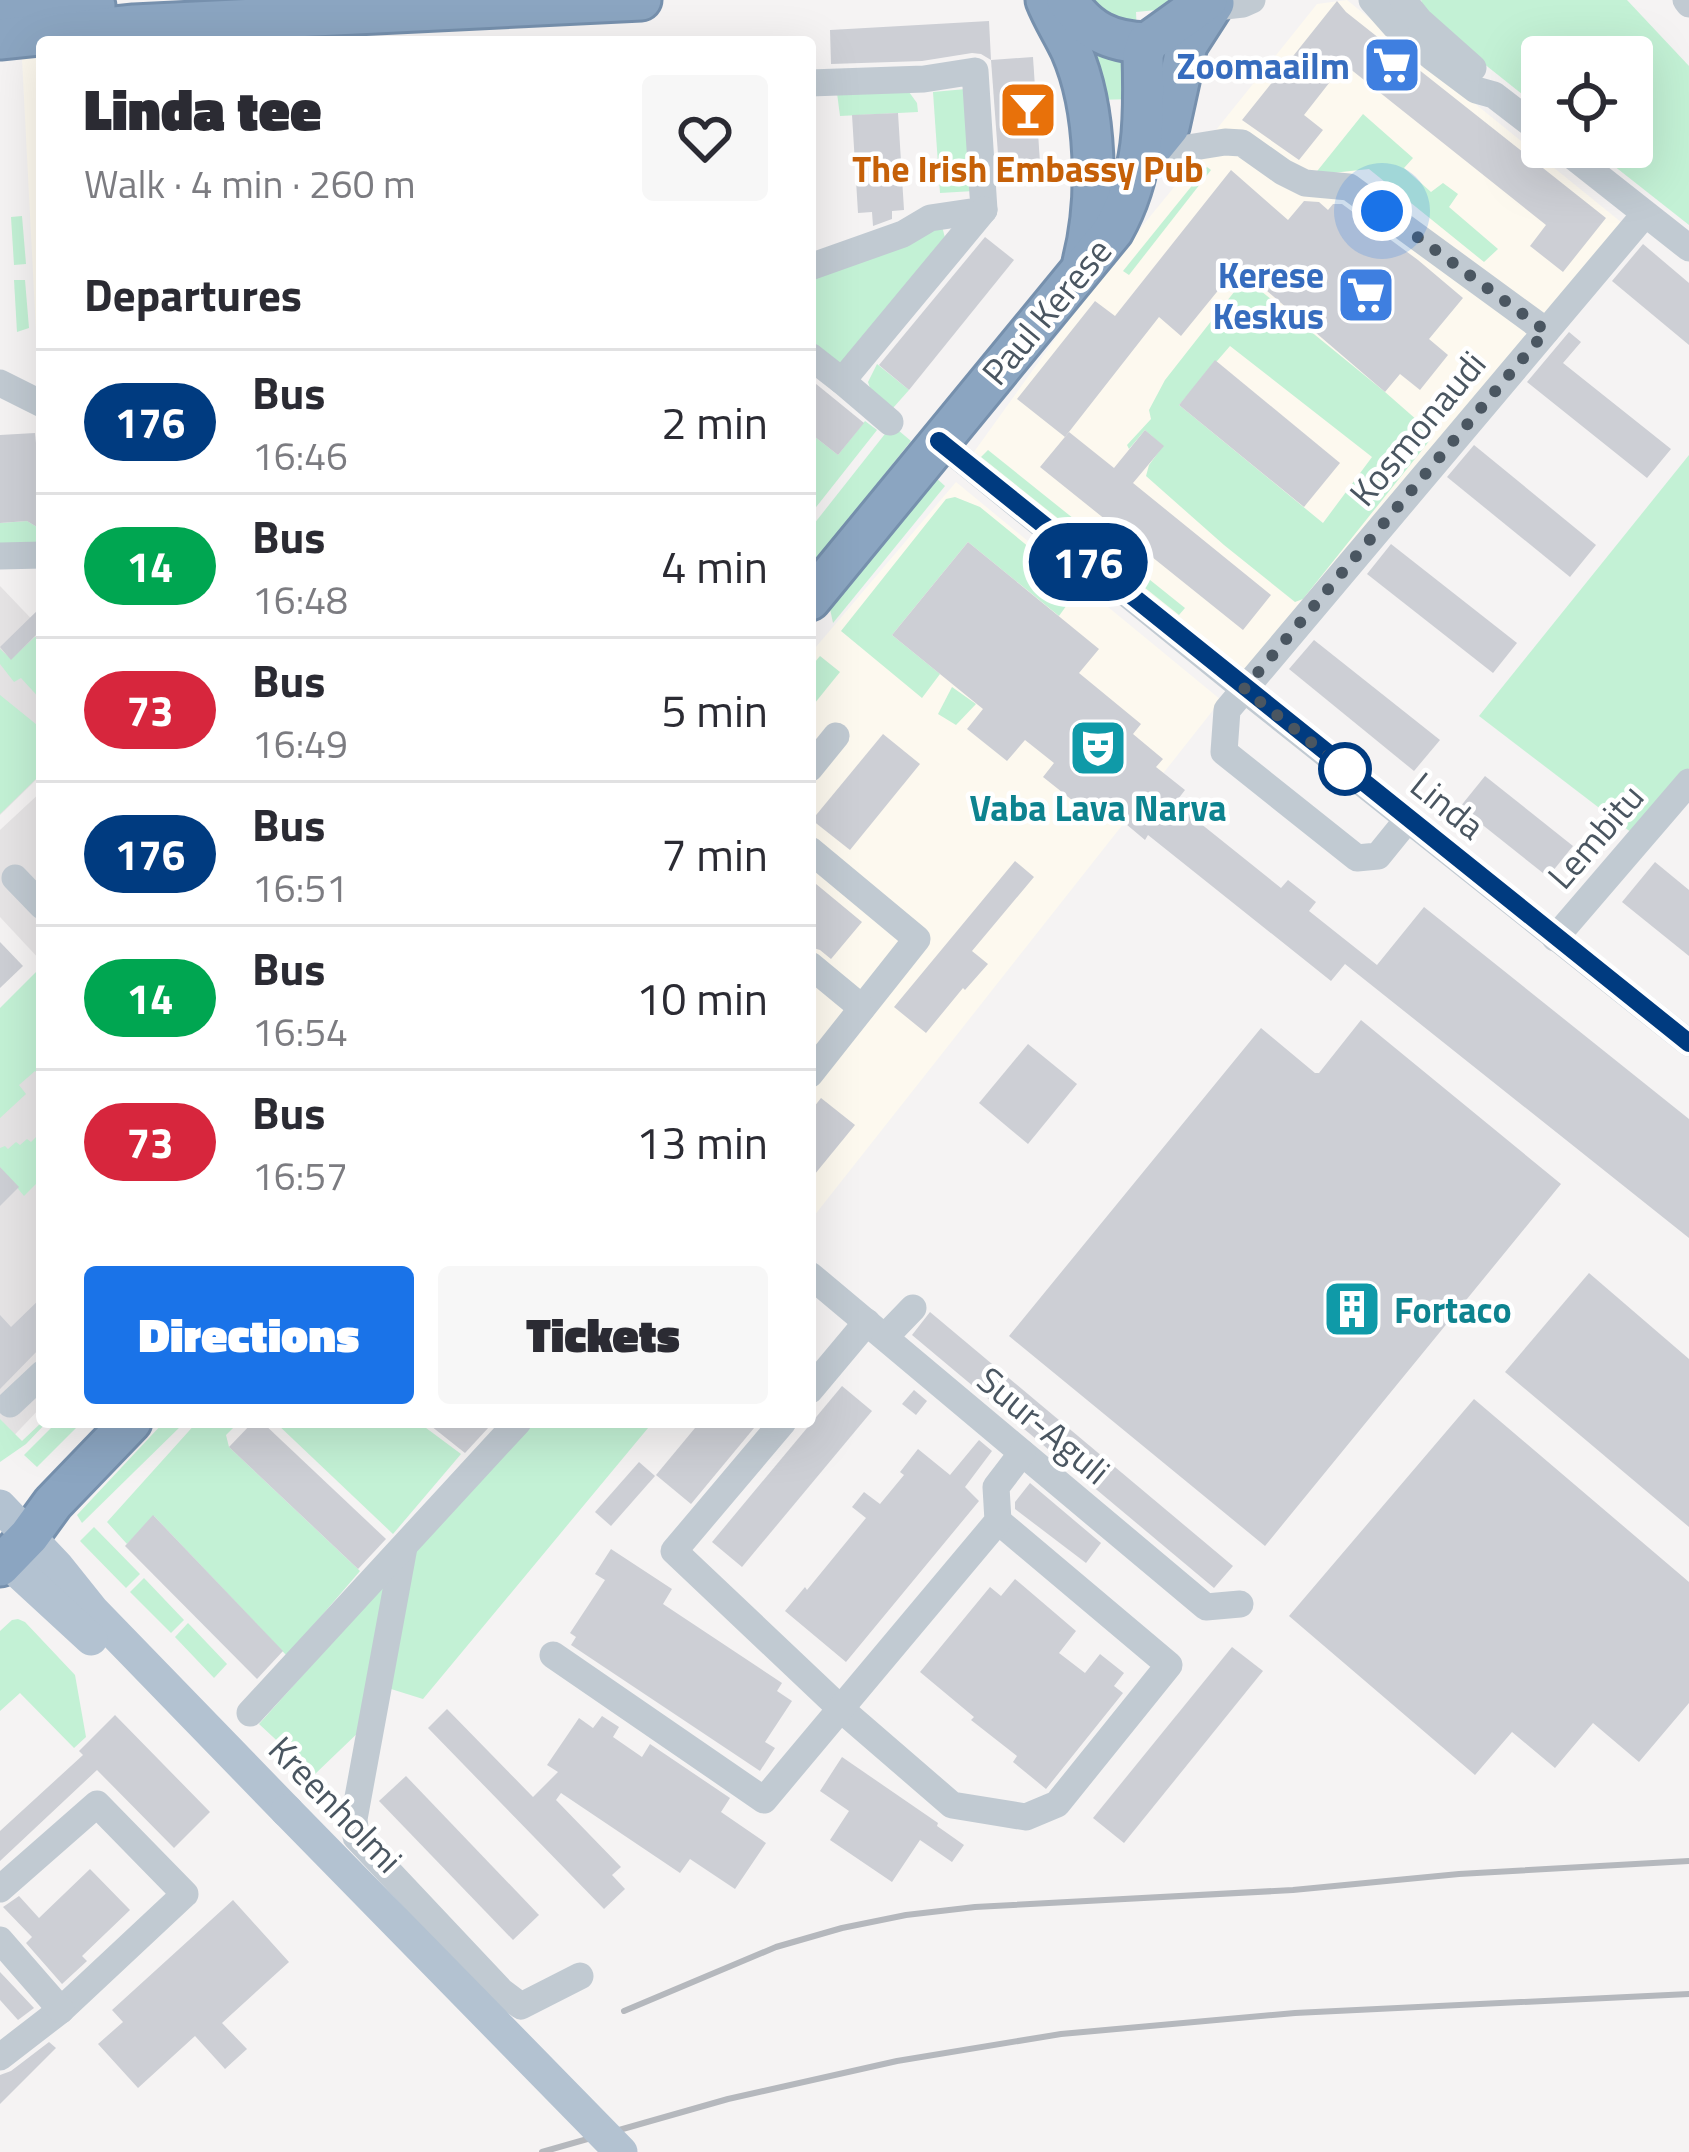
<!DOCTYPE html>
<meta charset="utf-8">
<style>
:root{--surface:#fff;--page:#f7f7f7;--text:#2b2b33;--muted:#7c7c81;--line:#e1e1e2;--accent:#1a73e8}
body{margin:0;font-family:"Titillium Web",sans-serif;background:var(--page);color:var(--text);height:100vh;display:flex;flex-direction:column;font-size:45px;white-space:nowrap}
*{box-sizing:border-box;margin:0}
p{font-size:39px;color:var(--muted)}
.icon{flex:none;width:66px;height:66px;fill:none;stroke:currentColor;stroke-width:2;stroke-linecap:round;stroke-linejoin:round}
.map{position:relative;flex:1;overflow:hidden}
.sheet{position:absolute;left:36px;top:36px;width:780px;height:1392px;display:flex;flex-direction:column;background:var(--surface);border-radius:12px;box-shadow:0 12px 48px #0002}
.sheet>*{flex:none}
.badge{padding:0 24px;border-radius:39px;font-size:42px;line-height:78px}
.controls{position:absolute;left:1521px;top:36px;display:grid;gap:24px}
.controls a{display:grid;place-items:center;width:132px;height:132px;border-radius:12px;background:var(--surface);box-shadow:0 12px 48px #0002;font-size:60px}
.you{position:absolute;width:60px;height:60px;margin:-30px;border:9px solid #fff;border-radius:50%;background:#1a73e8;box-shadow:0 0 0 18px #1a73e833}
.map>.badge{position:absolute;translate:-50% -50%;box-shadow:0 0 0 6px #fff}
h2{padding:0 48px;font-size:45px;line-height:108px}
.round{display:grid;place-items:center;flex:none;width:126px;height:126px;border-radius:12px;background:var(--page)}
.headline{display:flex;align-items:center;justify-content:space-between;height:204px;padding:0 48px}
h1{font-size:57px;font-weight:800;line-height:90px}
.primary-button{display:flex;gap:24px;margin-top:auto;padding:24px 48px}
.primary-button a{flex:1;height:138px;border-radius:12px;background:var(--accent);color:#fff;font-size:48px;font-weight:800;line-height:138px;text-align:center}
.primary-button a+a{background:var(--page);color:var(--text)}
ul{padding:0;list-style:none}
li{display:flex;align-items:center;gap:36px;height:144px;padding:0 48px;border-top:3px solid var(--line)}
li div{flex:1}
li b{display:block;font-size:45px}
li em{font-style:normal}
li .badge{min-width:132px;font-weight:700;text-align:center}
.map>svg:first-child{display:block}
.commercial{fill:#fdf9ef}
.education{fill:#e6e4e5}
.green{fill:#c3f1d5;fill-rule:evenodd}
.building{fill:#cdcfd5}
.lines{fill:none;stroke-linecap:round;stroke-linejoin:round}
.highway-casing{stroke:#7690ad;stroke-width:45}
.minor{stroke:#c1cad2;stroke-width:27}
.major{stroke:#b3c2d1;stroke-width:33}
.highway{stroke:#8ba5c1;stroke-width:39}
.rail{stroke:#b5b8bd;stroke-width:6}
.major-bridge{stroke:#b3c2d1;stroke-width:33}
.line-casing{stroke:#fff;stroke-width:27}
.line{stroke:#003b80;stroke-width:18}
.walk{stroke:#4a5661;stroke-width:12;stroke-dasharray:0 21.6}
.stop-dot{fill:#fff;stroke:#003b80;stroke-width:6}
.labels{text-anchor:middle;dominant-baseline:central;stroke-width:9;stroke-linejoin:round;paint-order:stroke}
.shop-label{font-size:36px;font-weight:bold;fill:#366cbe;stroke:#fff;text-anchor:end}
.food-label{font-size:36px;font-weight:bold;fill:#c56008;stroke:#fff}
.street-label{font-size:36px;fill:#4a5661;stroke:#fff}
.culture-label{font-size:36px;font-weight:bold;fill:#0d838f;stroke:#fff}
</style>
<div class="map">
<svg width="1689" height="2152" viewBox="0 0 1689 2152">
<rect width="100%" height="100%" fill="#f5f3f3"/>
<g class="commercial">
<path d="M1347 0 1632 231 1244 689 966 463 1094 285 1211 142 1216 130 1317 4Z"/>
<path d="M42 58V374L38 370 22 59Z"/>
<path d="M956 482 1221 700 810 1221V654Z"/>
</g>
<g class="education">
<path d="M0 586 42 630V774L0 815Z"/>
<path d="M42 791V962L0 917V830Z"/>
<path d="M42 1015V1406L3 1447 0 1444V1056Z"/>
</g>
<g class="green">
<path d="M1079 0H1174L1157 10 1136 12 1137 34Z"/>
<path d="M1421 0H1627L1689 66V225L1590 147H1632V57H1542V110L1429 20Z"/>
<path d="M1068 24 1135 55 1136 99 1093 100Z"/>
<path d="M966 89 974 191 940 193 933 92Z"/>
<path d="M909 92 917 103 918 112 840 116 837 93Z"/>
<path d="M1363 114 1413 158 1404 168 1431 192 1443 183 1458 194 1449 207 1498 249 1484 262 1369 169 1314 175Z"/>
<path d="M1207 167 1211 170 1129 275 1123 271Z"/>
<path d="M22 216 26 264 14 265 11 217Z"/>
<path d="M942 226 945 238 864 350 836 365 810 352V275Z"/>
<path d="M1245 278 1385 392 1434 435 1303 599 1295 602 1224 545 1146 476 1149 465 1163 446 1145 430 1129 449 1127 445 1151 419 1149 410 1165 380ZM1230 346 1372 457 1323 523 1179 405Z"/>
<path d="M14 280H25L29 328 17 332Z"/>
<path d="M877 364 909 390 893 408 872 394 868 382Z"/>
<path d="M865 421 877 430 813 511 810 509V433L838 455Z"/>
<path d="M892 425 911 441 810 568V529Z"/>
<path d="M988 450 1185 608 1179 615 981 457Z"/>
<path d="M1689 455V768L1636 832 1632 833 1479 716Z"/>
<path d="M935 477 945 486 833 623 830 609Z"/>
<path d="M955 497 980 507 1079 588 1059 616 968 542 892 635 940 674 922 698 841 631 946 499Z"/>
<path d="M27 521 42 530V542L0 545V523Z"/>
<path d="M35 637H42V701L21 678 14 682 0 664V649L11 659Z"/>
<path d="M820 656 840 672 810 709V668Z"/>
<path d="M952 687 976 704 956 725 938 714Z"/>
<path d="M0 695 42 729V773L0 814Z"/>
<path d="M42 966V1078L35 1071 19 1085 26 1094 0 1118V1008Z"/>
<path d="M38 1135 42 1138 39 1141 42 1144V1178L24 1196 0 1167V1148L5 1146 8 1149 16 1142 20 1145 27 1139 31 1142Z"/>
<path d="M0 1419 22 1441 42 1422H47L26 1444 0 1462Z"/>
<path d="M57 1422H82L37 1467 24 1455Z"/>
<path d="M164 1422H185L82 1523 77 1515Z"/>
<path d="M197 1422H239L226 1435 229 1447 360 1571 287 1656 154 1516 127 1544 107 1522Z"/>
<path d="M275 1422H418L461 1454 393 1534Z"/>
<path d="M530 1422H653L423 1699 391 1689 364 1727 314 1775 259 1724Z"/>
<path d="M94 1527 140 1574 126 1588 80 1541Z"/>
<path d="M144 1578 184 1620 171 1633 130 1592Z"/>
<path d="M18 1619 25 1622 75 1675 86 1737 74 1748 20 1693 0 1711V1631L12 1620Z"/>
<path d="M188 1623 227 1664 214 1678 175 1637Z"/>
</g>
<g class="building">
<path d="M1337 1 1346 12 1606 218 1563 272 1530 246 1546 225 1344 64 1304 115 1323 130 1299 160 1242 120Z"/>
<path d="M989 21 991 60 981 54 972 53 922 61 831 64 830 30Z"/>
<path d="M1033 57 1041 178 1000 181 991 60Z"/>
<path d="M898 113 904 210 892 211V219L873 226 872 212 858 213 852 115Z"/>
<path d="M1231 170 1288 220 1304 201 1319 202 1328 210 1333 204H1342L1418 260 1463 298 1429 339 1448 355 1420 390 1400 374 1385 392 1238 266 1181 336 1159 317 1065 437 1017 399 1095 301 1115 316Z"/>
<path d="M985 237 1014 260 909 390 879 365Z"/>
<path d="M1643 244 1689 283V345L1612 281Z"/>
<path d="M1569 332 1581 342 1563 363 1671 449 1647 478 1527 382Z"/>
<path d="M1215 360 1340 463 1304 507 1179 405Z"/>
<path d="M810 379 864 423 838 455 810 433Z"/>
<path d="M1145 430 1164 446 1133 483 1271 595 1243 630 1040 467 1069 432 1114 468Z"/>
<path d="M35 433 36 443 42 448V530L27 521 0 523V435Z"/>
<path d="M1474 445 1596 545 1570 577 1447 477Z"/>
<path d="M968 542 1099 649 1079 673 1141 724 1133 734 1163 759 1156 767 1185 790 1175 803 1281 888 1288 880 1316 902 1309 911 1377 965 1424 907 1689 1119V1238L1345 964 1331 981 1148 835 1145 840 1120 819 1117 823 1089 800 1082 808 1043 777 1054 763 1025 740 1007 761 967 729 983 709 892 635Z"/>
<path d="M1391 544 1517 643 1493 673 1367 574Z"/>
<path d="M42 606V629L11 660 0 647Z"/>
<path d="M1314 640 1440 740 1414 771 1289 669Z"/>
<path d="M883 734 920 764 850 850 812 820Z"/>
<path d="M1485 776 1573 846 1548 877 1460 807Z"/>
<path d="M1015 861 1034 877 972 951 988 964 965 990 963 988 926 1033 894 1007Z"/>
<path d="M1655 862 1689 890V956L1622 902Z"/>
<path d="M810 879 862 922 831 959 820 950 810 947Z"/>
<path d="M0 942 23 966 0 988Z"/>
<path d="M1361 1020 1561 1184 1265 1546 1009 1336 1261 1028 1315 1073H1319Z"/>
<path d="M1028 1044 1077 1084 1028 1144 979 1103Z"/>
<path d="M821 1098 855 1125 810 1180V1112Z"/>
<path d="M0 1167 19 1187 0 1206Z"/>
<path d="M1589 1273 1689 1359V1527L1505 1372Z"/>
<path d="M42 1297V1346L0 1389V1315L11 1327Z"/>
<path d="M930 1312 1233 1566 1214 1588 912 1335Z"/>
<path d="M842 1386 872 1411 742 1567 712 1542Z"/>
<path d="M914 1390 927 1401 916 1415 902 1404Z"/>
<path d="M1474 1399 1689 1582V1703L1639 1762 1593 1723 1555 1768 1512 1732 1475 1775 1289 1616Z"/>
<path d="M253 1422H262L386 1539 358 1569 229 1447Z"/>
<path d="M426 1422H484L489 1427 465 1453Z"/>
<path d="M700 1422H759L691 1504 656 1475Z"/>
<path d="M979 1440 992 1451 965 1487 979 1501 846 1662 785 1611 805 1587 807 1590 866 1518 852 1507 864 1492 880 1504 904 1475 900 1472 918 1449 950 1475Z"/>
<path d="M639 1462 655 1476 611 1526 595 1512Z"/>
<path d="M1030 1483 1101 1543 1086 1563 1015 1509V1502Z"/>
<path d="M153 1515 283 1651 257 1679 125 1546Z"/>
<path d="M611 1549 672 1589 663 1604 782 1683 777 1691 792 1701 765 1742 775 1748 760 1771 571 1645 576 1637 570 1633 605 1580 595 1574Z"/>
<path d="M1015 1579 1076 1631 1059 1653 1085 1673 1100 1654 1124 1673 1114 1686 1123 1693 1046 1789 1013 1762 1017 1756 971 1720 974 1717 920 1672 990 1587 1001 1596Z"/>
<path d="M1232 1647 1263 1671 1124 1843 1093 1818Z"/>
<path d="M447 1709 533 1797 558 1772 547 1765 579 1718 593 1728 602 1716 619 1727 613 1737 642 1757 650 1744 730 1798 721 1812 766 1843 735 1889 690 1859 680 1873 561 1793 556 1800 621 1867 612 1875 625 1889 604 1909 428 1728Z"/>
<path d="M115 1715 210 1812 174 1848 97 1770 0 1861V1831L83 1755 79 1751Z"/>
<path d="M842 1757 938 1823 937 1826 964 1845 952 1862 920 1840 892 1882 830 1840 849 1811 820 1791Z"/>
<path d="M406 1776 539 1915 513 1940 379 1801Z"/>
<path d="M90 1869 130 1910 82 1956 87 1961 62 1984 26 1943 32 1937 3 1907 19 1896 39 1918Z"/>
<path d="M233 1900 289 1962 222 2023 247 2049 225 2069 195 2036 138 2088 98 2044 123 2022 112 2010Z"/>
<path d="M0 1972 34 2008 18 2020 0 2000Z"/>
<path d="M49 2042 56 2048 0 2104V2075L11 2071Z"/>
</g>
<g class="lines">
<defs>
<g id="highway">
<path d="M1046 0C1053 18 1063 33 1071 50 1097 109 1099 200 1083 262"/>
<path d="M1067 0C1088 31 1110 42 1147 43"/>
<path d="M0 10 95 6"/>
<path d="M0 39 134 25 641 0"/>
<path d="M1143 159 1169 127 1187 45 1214 3"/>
<path d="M810 600 1113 231C1145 174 1145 119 1143 55L1147 43 1207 0"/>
<path d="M0 1566 29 1536 53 1503 131 1422"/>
</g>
</defs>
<use href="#highway" class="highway-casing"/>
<g class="minor">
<path d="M1372 0 1395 26 1432 57 1476 90 1494 95 1542 132"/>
<path d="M1403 0 1419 20 1473 68"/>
<path d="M1686 0 1689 4"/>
<path d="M1198 9 1243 4 1252 0"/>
<path d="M810 83 924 79 975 71 984 210 930 218 903 234 810 267"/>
<path d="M1561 147 1689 248"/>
<path d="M1144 161 1163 152 1225 142 1242 143 1283 172 1305 183 1349 187 1546 331"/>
<path d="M810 356 842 381 984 210"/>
<path d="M842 381 890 422"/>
<path d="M0 383 42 404"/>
<path d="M939 441 1244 689 1689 1043"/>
<path d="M0 556 42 555"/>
<path d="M810 768 836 736"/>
<path d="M1408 819 1378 856 1357 858 1224 752 1227 710 1645 214"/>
<path d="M810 850 917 939 810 1074"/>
<path d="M15 878 42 906"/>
<path d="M1555 938 1689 782"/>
<path d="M810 965 862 1008"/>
<path d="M810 1275 1206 1607 1240 1604"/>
<path d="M885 1337 913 1308"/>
<path d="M810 1390 867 1322"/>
<path d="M10 1404 42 1374"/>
<path d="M783 1422 674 1551 842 1710 952 1805 1026 1817 1057 1804 1169 1665 998 1521"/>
<path d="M404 1547 354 1819 356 1837 501 1991 521 2006 580 1976"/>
<path d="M553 1655 764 1800 998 1521 996 1487 1022 1453"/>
<path d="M250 1713 518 1422"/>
<path d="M0 1889 97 1804 185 1894 61 2010 0 2057"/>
<path d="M0 1940 61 2010"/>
</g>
<g class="major">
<path d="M0 1506 57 1566 93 1611 287 1811"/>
<path d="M0 1555 91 1639"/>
</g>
<use href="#highway" class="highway"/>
<g class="rail">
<path d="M624 2011 776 1947 842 1928 906 1915 975 1907 1293 1890 1459 1874 1689 1861"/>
<path d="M542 2152 728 2099 897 2061 1061 2034 1295 2013 1689 1994"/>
</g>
<path class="major-bridge" d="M287 1811 621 2152"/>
</g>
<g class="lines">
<defs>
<path id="line" d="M939 441 1689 1043"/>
</defs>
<use href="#line" class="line-casing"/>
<use href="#line" class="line"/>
<path class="walk" d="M1345 769 1244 689 1546 331 1382 211"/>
</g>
<defs>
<symbol id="supermarket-square" viewBox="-11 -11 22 22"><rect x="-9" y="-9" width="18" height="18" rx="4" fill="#3f7fe0" stroke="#fff"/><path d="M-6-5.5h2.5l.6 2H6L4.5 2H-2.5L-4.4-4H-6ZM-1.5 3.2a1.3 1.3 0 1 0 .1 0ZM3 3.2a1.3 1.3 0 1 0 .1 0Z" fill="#fff"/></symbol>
<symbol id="bar-square" viewBox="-11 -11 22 22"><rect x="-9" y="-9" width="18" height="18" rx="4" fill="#e8710a" stroke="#fff"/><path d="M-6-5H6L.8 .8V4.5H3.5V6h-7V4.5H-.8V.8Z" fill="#fff"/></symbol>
<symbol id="theatre-square" viewBox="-11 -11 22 22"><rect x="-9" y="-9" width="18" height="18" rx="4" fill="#0f9aa8" stroke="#fff"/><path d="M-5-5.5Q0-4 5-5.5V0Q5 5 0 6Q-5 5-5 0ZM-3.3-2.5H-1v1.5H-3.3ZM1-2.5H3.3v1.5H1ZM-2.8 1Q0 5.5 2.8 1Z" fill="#fff"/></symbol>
<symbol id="building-square" viewBox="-11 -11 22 22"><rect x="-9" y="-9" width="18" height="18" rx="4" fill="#0f9aa8" stroke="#fff"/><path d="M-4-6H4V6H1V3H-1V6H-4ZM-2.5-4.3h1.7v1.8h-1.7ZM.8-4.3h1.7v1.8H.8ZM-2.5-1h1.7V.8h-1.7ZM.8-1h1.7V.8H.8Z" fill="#fff"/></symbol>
</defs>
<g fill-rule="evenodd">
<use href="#supermarket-square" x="1359" y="32" width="66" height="66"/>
<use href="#bar-square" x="995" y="77" width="66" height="66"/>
<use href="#supermarket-square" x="1333" y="262" width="66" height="66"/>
<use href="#theatre-square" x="1065" y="715" width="66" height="66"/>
<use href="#building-square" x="1319" y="1276" width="66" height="66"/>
</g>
<circle class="stop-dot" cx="1345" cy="769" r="24"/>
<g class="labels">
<g class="shop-label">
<text x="1350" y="65">Zoomaailm</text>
<text x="1324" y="274">Kerese<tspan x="1324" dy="41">Keskus</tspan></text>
</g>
<g class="food-label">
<text x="1028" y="168">The Irish Embassy Pub</text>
</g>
<g class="street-label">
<text transform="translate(1046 311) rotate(-50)">Paul Kerese</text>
<text transform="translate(1417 428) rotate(-50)">Kosmonaudi</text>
<text transform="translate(1448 805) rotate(39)">Linda</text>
<text transform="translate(1595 836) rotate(-49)">Lembitu</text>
<text transform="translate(1044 1425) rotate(40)">Suur-Aguli</text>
<text transform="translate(336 1804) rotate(46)">Kreenholmi</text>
</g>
<g class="culture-label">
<text x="1098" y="807">Vaba Lava Narva</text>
<text x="1394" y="1309" text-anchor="start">Fortaco</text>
</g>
</g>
</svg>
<div class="controls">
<a><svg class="icon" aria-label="locate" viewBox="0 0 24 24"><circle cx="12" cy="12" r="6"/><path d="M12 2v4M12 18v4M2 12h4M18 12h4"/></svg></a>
</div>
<div class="you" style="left:1382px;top:211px"></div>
<b class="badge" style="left:1088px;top:562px;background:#003b80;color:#fff">176</b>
<section class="sheet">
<div class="headline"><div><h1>Linda tee</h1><p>Walk · 4 min · 260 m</p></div><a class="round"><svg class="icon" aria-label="heart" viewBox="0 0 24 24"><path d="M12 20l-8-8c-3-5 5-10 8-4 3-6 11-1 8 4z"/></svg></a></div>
<h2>Departures</h2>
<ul>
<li><span class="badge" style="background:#003b80;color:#fff">176</span><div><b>Bus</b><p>16:46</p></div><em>2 min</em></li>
<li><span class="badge" style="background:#00a651;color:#fff">14</span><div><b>Bus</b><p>16:48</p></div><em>4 min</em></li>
<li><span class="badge" style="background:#d7263d;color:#fff">73</span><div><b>Bus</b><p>16:49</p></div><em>5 min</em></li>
<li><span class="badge" style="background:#003b80;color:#fff">176</span><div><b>Bus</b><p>16:51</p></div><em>7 min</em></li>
<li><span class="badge" style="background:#00a651;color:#fff">14</span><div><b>Bus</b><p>16:54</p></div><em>10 min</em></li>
<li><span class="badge" style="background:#d7263d;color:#fff">73</span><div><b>Bus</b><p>16:57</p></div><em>13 min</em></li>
</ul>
<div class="primary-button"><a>Directions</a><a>Tickets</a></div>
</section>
</div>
